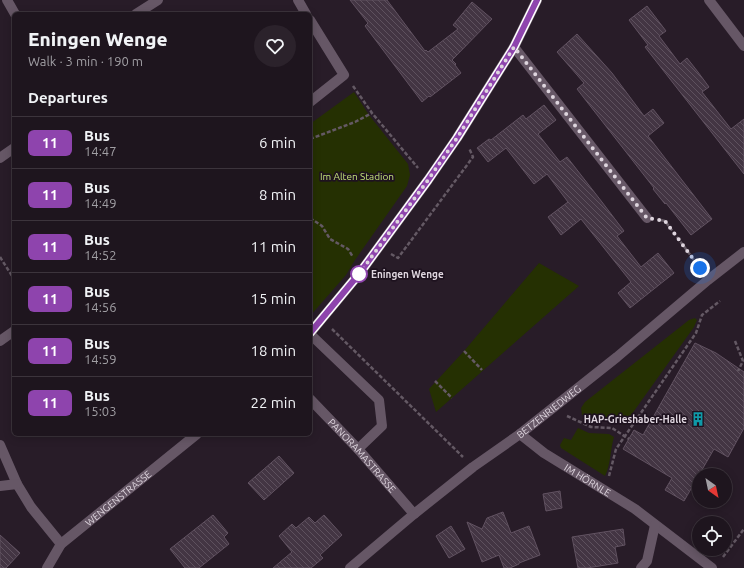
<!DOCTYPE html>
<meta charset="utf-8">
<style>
:root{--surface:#1e151e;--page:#2b222b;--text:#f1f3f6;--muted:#a19fa4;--line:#3c343c}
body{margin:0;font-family:Ubuntu,sans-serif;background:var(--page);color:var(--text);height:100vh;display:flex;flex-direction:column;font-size:15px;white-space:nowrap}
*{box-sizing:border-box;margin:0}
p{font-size:13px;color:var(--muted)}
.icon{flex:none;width:22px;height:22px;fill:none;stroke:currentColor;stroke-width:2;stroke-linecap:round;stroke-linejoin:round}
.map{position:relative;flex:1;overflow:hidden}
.sheet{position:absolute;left:12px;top:12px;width:300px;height:424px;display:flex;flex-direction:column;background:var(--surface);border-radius:6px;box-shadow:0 2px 10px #0003,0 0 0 1px var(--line)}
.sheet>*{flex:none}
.badge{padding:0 8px;border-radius:6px;font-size:14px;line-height:26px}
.needle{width:26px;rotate:147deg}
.controls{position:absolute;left:692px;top:468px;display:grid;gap:8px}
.controls a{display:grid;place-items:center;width:40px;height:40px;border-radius:50%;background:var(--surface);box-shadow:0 2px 10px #0003,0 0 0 1px var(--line);font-size:20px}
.you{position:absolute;width:20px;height:20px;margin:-10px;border:3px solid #fff;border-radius:50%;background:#1a73e8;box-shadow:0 0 0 6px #1a73e833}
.map>.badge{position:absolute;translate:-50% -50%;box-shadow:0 0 0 2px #fff}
h2{padding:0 16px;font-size:15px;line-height:36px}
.round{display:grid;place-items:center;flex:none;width:42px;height:42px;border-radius:21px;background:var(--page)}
.overview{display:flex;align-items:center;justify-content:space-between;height:68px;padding:0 16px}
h1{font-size:19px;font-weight:800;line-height:30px}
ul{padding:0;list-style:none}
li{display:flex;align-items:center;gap:12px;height:52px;padding:0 16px;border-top:1px solid var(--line)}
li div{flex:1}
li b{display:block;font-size:15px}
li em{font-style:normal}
li .badge{min-width:44px;font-weight:700;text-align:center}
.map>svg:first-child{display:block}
.green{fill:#253002}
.building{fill:url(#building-back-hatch);stroke:#615261}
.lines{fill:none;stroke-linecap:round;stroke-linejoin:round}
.path{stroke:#645964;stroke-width:2.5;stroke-dasharray:4 2;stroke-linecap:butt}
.minor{stroke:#665766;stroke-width:10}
.line-casing{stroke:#fff;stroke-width:9}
.line{stroke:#8e44ad;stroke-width:6}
.walk{stroke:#ded5de;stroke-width:4;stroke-dasharray:0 7.2}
.stop-dot{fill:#fff;stroke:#8e44ad;stroke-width:2}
.labels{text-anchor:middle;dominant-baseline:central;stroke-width:3.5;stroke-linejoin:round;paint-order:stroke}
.park-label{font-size:10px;fill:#c3e27a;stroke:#1e121f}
.stop-label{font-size:10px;font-weight:bold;fill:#ded5de;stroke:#1e121f;text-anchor:start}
.street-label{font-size:10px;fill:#ded5de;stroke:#1e121f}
.poi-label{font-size:10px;font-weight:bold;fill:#ded5de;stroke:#1e121f;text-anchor:end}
</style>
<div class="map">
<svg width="744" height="568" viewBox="0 0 744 568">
<defs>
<pattern id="building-back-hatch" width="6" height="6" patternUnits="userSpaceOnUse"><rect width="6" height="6" fill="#433543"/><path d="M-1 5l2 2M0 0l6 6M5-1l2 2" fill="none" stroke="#5e515e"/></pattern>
</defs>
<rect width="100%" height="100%" fill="#281c28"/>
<g class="green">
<path d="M354 92 369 115 408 164 410 175 407 186 355 260 346 275 310 316V124Z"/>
<path d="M539 263 579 286 436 412 429 389 464 351Z"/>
<path d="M695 318 697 320 694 327 624 425 616 419H598L582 415 581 408 585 402 689 320Z"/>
<path d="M578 428 589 433 609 434 614 437C610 450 611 464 605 476L561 448 560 445 564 438 571 440Z"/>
</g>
<g class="building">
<path d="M350 0H387L425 51 426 50 428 52 458 29 453 25 472 2 492 19 452 60 456 64 455 65 461 73 430 97 429 96 422 102 365 26 368 23Z"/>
<path d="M647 6 666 31 659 36 680 64 687 58 698 72 709 87 702 92 731 129 744 119V174L645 47 648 45 629 20Z"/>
<path d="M577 34 612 73 644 116 653 109 664 123 648 136 712 219 691 235 666 203 665 204 653 189 654 188 577 89 584 83 557 52Z"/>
<path d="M544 105 556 120 538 134 560 162 567 157 602 202 624 231 617 236 641 267 658 253 674 273 630 308 618 293 631 282 581 219 561 235 548 217 568 202 547 174 534 184 506 148 488 162 477 148 489 139 491 140 523 115 526 119Z"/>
<path d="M695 343 716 353 744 372V428L728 457 714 449 684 501 665 490 672 478 623 449 634 430 643 435Z"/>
<path d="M279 456 294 473 264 500 248 483Z"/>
<path d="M560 491 562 508 546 511 543 494Z"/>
<path d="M503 512 511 533 529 526 540 555 519 563V564L510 568H504L499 555 482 562 467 522 482 529 487 518Z"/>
<path d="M213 515 228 533 224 537 229 544 199 568H185L170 549Z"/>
<path d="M324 515 342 535 320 555 323 558 311 568H273L292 552 279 536 292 524 296 528 309 517 315 523Z"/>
<path d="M451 526 465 549 449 558 436 536Z"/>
<path d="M623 529 625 545 615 547 618 563 587 568H578L572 537Z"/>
<path d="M0 535 20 553 6 568H0Z"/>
</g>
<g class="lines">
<g class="path">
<path d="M353 86 372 113 418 168"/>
<path d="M310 139 355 122 372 113"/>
<path d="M310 218 322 226 330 239 348 249 353 257"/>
<path d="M661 220 665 221 700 268"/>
<path d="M391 254 398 258 473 157 469 148"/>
<path d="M0 257 14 279"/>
<path d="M332 329 463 457"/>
<path d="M735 341 743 361 738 371"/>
<path d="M464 351 482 370"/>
<path d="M435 381 452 398"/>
<path d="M567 416 591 427 612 428 629 439"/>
<path d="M609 476 616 449 696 333 702 315 720 301"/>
<path d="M723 557 744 529"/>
</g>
<g class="minor">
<path d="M7 0 15 14"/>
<path d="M298 0 306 14"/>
<path d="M709 0 744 46"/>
<path d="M136 14 158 0"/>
<path d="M310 20 344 75 310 102"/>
<path d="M514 47 647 218"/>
<path d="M0 158 14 148"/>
<path d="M310 333 359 274 428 180 457 138 514 47 537 0"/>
<path d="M310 334 379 400 382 426 358 449"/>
<path d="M0 341 14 331"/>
<path id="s1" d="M310 399 358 449 414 514"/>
<path id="s2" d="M520 434 544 453 635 509 712 568"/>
<path d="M0 445 17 484 31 507 61 544"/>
<path d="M0 486 17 484"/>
<path id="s3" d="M47 568 61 544 197 434"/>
<path id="s4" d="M350 568 414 514 473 467 520 434 617 357 708 280 744 252"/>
<path d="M641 568 647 561 655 525"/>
</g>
</g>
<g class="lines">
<defs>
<path id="line" d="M310 333 359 274 428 180 457 138 514 47 537 0"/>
</defs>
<use href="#line" class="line-casing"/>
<use href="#line" class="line"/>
<path class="walk" d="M359 274 428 180 457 138 514 47 647 218 665 221 700 268"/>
</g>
<defs>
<symbol id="building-bare" viewBox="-9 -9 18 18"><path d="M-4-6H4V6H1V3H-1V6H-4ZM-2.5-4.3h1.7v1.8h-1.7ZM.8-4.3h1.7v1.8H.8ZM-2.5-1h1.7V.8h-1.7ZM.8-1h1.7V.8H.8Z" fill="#0f9aa8" stroke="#1e121f" stroke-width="2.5" paint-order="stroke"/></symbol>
</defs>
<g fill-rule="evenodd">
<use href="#building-bare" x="688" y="409" width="20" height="20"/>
</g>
<circle class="stop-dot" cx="359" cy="274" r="8"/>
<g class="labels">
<g class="park-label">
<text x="357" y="176">Im Alten Stadion</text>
</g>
<g class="stop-label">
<text x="371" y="274">Eningen Wenge</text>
</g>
<g class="street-label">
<text stroke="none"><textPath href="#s4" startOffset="253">BETZENRIEDWEG</textPath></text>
<text stroke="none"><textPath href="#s1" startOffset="77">PANORAMASTRASSE</textPath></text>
<text stroke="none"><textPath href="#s2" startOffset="82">IM HÖRNLE</textPath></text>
<text stroke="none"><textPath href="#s3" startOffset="101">WENGENSTRASSE</textPath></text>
</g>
<g class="poi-label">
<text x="687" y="419">HAP-Grieshaber-Halle</text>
</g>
</g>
</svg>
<div class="controls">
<a><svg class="needle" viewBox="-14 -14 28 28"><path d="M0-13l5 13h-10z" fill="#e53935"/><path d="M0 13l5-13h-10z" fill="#a19fa4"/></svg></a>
<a><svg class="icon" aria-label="locate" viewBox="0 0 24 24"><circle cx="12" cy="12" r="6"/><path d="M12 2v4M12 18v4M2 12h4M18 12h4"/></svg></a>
</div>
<div class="you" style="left:700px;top:268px"></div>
<section class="sheet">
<div class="overview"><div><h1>Eningen Wenge</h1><p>Walk · 3 min · 190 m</p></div><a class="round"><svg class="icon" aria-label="heart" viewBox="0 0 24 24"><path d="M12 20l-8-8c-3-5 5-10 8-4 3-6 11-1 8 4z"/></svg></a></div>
<h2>Departures</h2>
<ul>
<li><span class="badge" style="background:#8e44ad;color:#fff">11</span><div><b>Bus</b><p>14:47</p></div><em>6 min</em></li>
<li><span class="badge" style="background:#8e44ad;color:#fff">11</span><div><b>Bus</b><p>14:49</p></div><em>8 min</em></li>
<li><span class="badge" style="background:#8e44ad;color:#fff">11</span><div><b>Bus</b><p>14:52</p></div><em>11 min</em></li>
<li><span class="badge" style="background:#8e44ad;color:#fff">11</span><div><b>Bus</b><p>14:56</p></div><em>15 min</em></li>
<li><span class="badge" style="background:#8e44ad;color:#fff">11</span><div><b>Bus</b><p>14:59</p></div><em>18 min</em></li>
<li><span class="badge" style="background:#8e44ad;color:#fff">11</span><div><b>Bus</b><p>15:03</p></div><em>22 min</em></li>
</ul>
</section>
</div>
